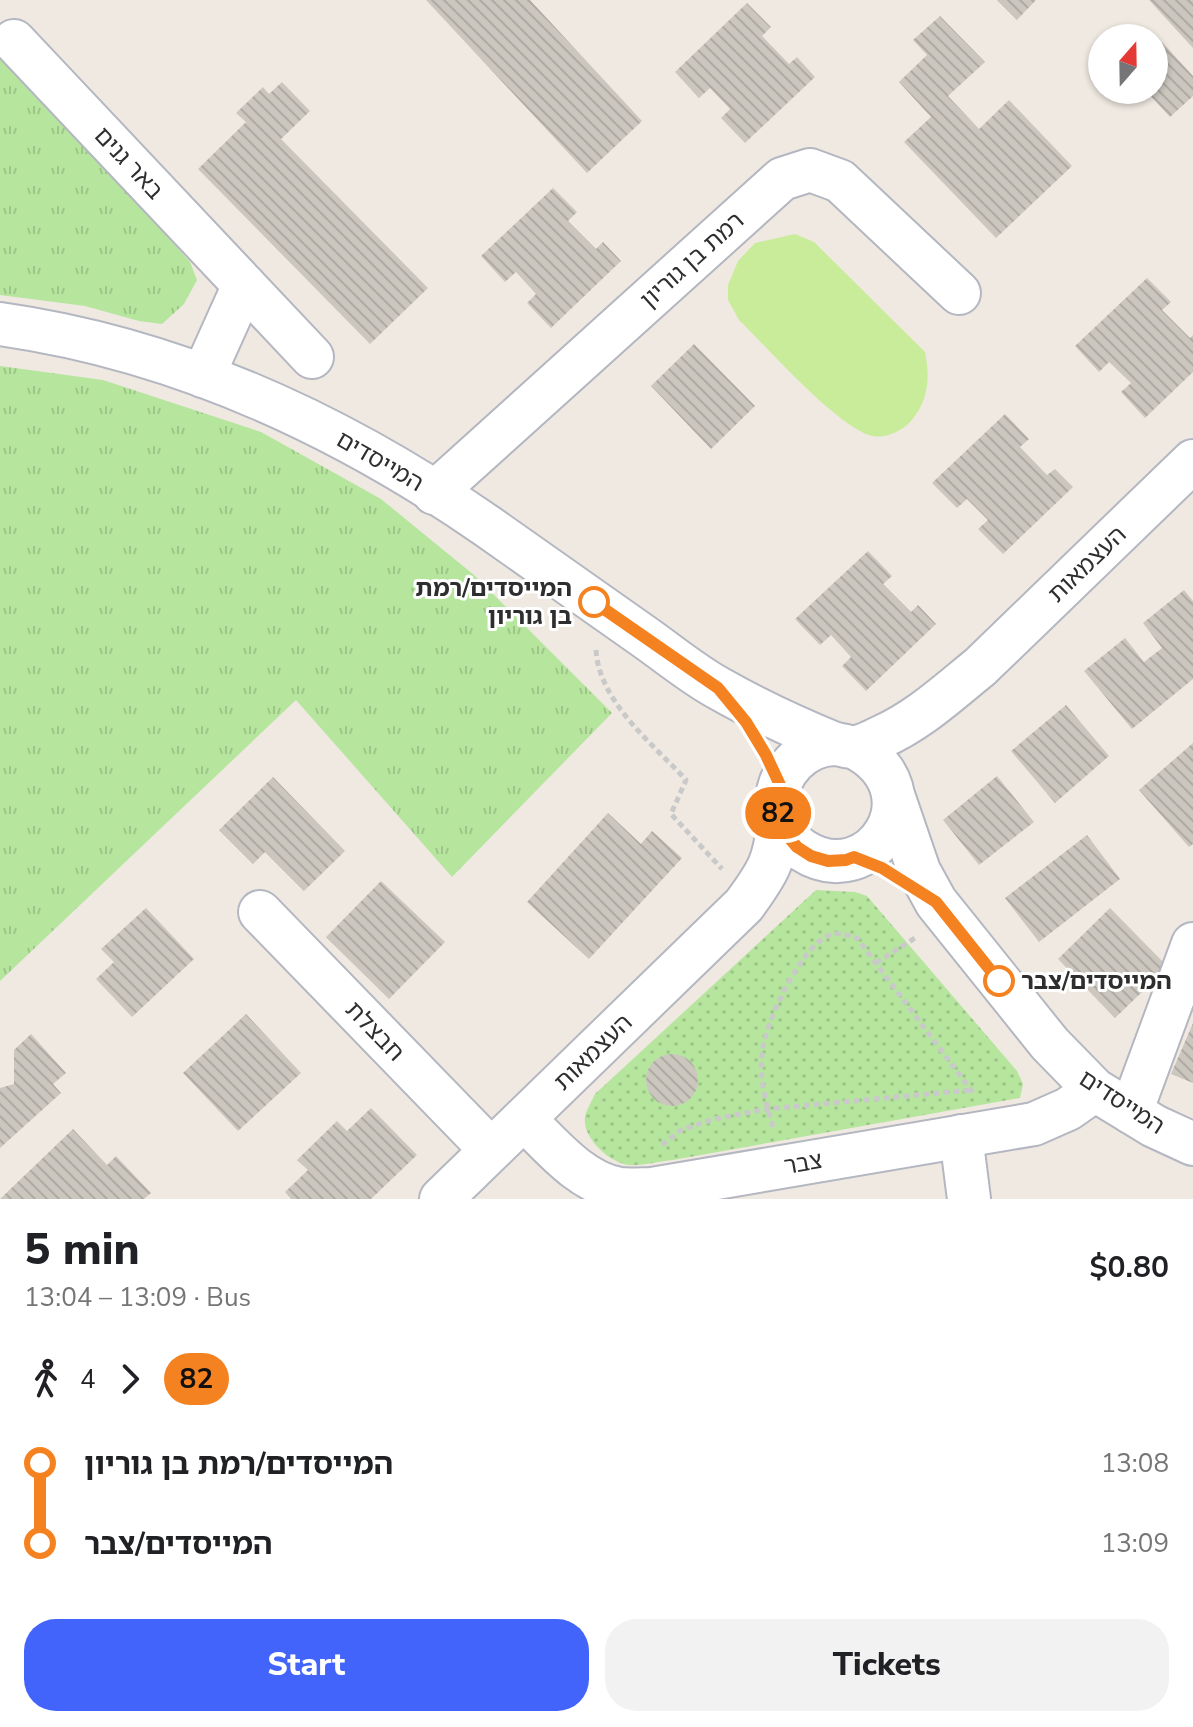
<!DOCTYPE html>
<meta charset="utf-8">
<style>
:root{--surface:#fff;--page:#f2f2f2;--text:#202124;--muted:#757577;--accent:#4264fb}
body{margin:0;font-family:"Nunito Sans","Noto Sans Hebrew",sans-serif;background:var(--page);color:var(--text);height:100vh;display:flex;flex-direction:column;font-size:30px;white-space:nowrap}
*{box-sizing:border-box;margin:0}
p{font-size:26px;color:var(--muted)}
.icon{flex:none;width:44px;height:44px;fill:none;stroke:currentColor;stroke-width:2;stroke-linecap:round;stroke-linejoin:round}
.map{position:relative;height:1199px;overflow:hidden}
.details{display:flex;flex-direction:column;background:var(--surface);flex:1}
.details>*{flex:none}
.badge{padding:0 16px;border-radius:26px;font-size:28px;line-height:52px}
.needle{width:52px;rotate:20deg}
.fabs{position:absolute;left:1088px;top:24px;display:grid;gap:16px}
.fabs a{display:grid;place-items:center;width:80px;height:80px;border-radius:50%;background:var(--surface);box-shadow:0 2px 6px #0004;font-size:40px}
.map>.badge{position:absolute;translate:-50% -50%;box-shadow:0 0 0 4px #fff}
.legs{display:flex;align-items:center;gap:12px;height:88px;padding:0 24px;font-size:26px}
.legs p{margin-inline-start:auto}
.summary{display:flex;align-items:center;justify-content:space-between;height:136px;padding:0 24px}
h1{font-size:44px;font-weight:800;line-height:60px}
.action{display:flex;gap:16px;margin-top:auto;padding:16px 24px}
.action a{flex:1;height:92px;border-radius:32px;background:var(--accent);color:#fff;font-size:32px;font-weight:800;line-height:92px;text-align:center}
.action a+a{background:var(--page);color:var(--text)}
ul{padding:0 24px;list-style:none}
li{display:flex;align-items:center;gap:28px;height:80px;font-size:30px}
li i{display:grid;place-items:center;width:12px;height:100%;margin:0 10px;background:currentColor}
li i::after{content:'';width:20px;height:20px;margin:-10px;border:6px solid;border-radius:50%;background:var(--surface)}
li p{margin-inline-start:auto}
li:first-child i{background:linear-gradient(#0000 50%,currentColor 0)}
li:last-child i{background:linear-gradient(currentColor 50%,#0000 0)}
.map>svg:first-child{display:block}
.grass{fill:url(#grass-tufts)}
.park{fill:url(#park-dots)}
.pitch{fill:#c9ec9a}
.building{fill:url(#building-back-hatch)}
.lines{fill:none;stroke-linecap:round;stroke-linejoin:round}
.minor-casing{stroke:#b4b7c1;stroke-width:46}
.path{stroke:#c9c9c9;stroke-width:5;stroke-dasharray:6 4;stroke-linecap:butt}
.minor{stroke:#fff;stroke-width:42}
.line-1-casing{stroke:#fff;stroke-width:18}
.line-1{stroke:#f58220;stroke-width:12}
.stop-1-dot{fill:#fff;stroke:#f58220;stroke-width:4}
.labels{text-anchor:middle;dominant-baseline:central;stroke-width:6;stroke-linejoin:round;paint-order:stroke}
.street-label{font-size:24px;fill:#2e2e2e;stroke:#fff}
.stop-label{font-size:24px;font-weight:bold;fill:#2e2e2e;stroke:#fff;text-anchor:end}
</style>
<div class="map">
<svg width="1193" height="1199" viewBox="0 0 1193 1199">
<defs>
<pattern id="grass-tufts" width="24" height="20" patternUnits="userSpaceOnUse" patternTransform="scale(2)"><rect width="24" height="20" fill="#b6e59e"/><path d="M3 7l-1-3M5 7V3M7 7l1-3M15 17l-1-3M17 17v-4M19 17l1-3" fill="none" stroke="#9dc588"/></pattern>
<pattern id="park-dots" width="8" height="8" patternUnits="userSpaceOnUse" patternTransform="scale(2)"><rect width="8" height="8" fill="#b6e59e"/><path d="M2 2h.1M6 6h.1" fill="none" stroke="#9dc588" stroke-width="1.8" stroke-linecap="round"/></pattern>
<pattern id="building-back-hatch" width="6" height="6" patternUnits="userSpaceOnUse" patternTransform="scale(2)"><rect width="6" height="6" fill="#cbc7bf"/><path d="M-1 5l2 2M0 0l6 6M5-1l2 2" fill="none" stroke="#afaba4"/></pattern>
</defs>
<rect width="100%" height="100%" fill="#efe9e1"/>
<g class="grass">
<path d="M0 49 190 262 197 280 184 304 162 324 139 321 85 306 0 295Z"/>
<path d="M0 366 103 380 261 432 381 499 474 575 612 713 452 877 296 700 0 981Z"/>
</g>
<path class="park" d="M816 890 855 892 867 896 1017 1071 1023 1084 1020 1098 673 1160C659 1161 643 1166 629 1165 610 1163 582 1138 585 1117 586 1110 592 1101 595 1094Z"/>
<path class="pitch" d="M795 234 814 242 925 352C930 377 929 400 911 421 903 430 886 439 873 436 839 429 767 347 739 320L728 300V285L738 261 755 243Z"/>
<g class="building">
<path d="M426 0H530L642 121 587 173Z"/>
<path d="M997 0H1036L1017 20Z"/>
<path d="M1149 0H1193V48Z"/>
<path d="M747 3 771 27 762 36 789 64 797 57 815 77 745 143 721 118 730 109 710 88 699 98 675 72Z"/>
<path d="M940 16 985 62 948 96 979 129 1009 100 1072 166 996 238 904 142 931 117 899 82 927 55 913 40Z"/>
<path d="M1162 42 1193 76V96L1170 117 1145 90H1154V50Z"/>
<path d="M282 82 310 111 281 139 428 288 370 344 198 169 246 122 236 113 263 87 269 94Z"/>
<path d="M553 188 577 212 568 221 596 249 603 242 621 261 551 328 527 303 536 294 516 272 505 282 481 256Z"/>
<path d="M1147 278 1171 302 1162 310 1190 338 1193 335V372L1145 418 1121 392 1131 383 1109 362 1099 372 1075 346Z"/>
<path d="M694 344 755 406 711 449 651 386Z"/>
<path d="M1005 414 1029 439 1020 447 1047 475 1055 469 1073 487 1003 554 978 529 988 520 967 499 957 508 932 483Z"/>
<path d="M868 551 892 576 883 584 911 612 918 605 936 624 866 691 842 666 851 657 831 635 820 645 795 619Z"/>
<path d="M1184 590 1193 601V679L1132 729 1084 671 1125 638 1144 662 1162 648 1143 623Z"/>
<path d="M1066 705 1109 756 1055 803 1011 751Z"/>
<path d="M1193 743V844L1189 847 1139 790Z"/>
<path d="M997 776 1034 822 979 865 943 820Z"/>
<path d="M273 777 345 851 304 891 265 852 253 864 219 830Z"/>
<path d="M608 813 641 844 652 831 682 858 589 959 527 902Z"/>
<path d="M1087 835 1120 879 1039 942 1005 898Z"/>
<path d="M381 881 445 942 389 999 326 937Z"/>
<path d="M146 908 194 959 132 1017 96 979 114 962 101 949Z"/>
<path d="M1110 908 1168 967 1115 1018 1058 959Z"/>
<path d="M246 1014 301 1073 238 1131 183 1073Z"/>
<path d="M1193 1023V1083L1171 1074Z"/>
<path d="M31 1034 66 1073 53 1084 61 1093 0 1148V1088L14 1084V1050Z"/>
<circle cx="672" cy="1080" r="26"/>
<path d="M371 1108 417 1155 371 1199H291L285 1192 308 1170 297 1160 337 1121 347 1131Z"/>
<path d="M73 1129 107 1165 116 1156 151 1193 144 1199H0Z"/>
</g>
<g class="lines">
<defs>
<g id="minor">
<path d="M14 41 312 357"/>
<path d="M0 324C177 349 341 425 487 526 540 563 593 601 646 638 670 655 694 675 720 689 757 710 796 728 835 744"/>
<path d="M203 376 244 285"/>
<path d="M434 493 782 179 810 170 840 181 959 293"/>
<path d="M854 747C939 791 871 895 802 850 787 840 778 822 777 803 777 772 803 745 834 744 840 744 847 747 853 747 861 747 873 741 881 737 918 721 949 692 980 667L1193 461"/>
<path d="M894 798 919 871 936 902 1050 1044 1095 1090 1154 1126 1193 1144"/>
<path d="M260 912 491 1150"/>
<path d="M1131 1112 1193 944"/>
<path d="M524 1119C551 1145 581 1183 620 1189 631 1190 642 1189 652 1189L1034 1124 1068 1109 1095 1090"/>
<path d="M961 1136 969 1199"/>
<path d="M441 1199 744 905C769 871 775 861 779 818"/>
</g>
</defs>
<use href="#minor" class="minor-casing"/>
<g class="path">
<path d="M596 650C599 702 653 744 686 780L671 814 722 869"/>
<path d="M876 963 915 938"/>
<path d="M773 1127C766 1104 759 1078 762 1054 765 1022 799 951 827 936 838 931 846 935 857 938L974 1094"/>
<path d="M662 1145 681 1130 714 1119 767 1109 971 1090"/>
</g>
<use href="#minor" class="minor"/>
</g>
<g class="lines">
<defs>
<path id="line-1" d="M594 602 718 688 746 722 766 755 780 785 777 801 779 818 786 834 797 847 811 856 828 861 846 860 854 857 882 868 936 902 999 981"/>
</defs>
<use href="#line-1" class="line-1-casing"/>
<use href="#line-1" class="line-1"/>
</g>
<g class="stop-1-dot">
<circle cx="594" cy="602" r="14"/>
<circle cx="999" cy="981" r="14"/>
</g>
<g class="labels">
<g class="street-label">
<text transform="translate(129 163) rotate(47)">באר גנים</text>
<text transform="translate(692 260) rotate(-42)">רמת בן גוריון</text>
<text transform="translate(380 461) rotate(30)">המייסדים</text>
<text transform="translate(1087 564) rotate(-44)">העצמאות</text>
<text transform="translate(375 1031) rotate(46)">חבצלת</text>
<text transform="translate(593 1052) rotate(-44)">העצמאות</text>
<text transform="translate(1122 1102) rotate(33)">המייסדים</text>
<text transform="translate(803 1163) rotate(-10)">צבר</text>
</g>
<g class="stop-label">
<text x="572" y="588">המייסדים/רמת<tspan x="572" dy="28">בן גוריון</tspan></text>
<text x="1021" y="981" text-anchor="start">המייסדים/צבר</text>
</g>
</g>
</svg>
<div class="fabs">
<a><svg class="needle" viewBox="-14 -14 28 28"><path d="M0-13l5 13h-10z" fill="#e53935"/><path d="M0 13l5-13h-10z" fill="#757577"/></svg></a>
</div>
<b class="badge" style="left:778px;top:813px;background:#f58220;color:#111">82</b>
</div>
<section class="details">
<div class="summary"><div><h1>5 min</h1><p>13:04 – 13:09 · Bus</p></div><b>$0.80</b></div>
<div class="legs"><svg class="icon" aria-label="walk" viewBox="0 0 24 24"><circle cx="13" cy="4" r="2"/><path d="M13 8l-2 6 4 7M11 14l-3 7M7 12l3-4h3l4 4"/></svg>4<svg class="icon" aria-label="forward" viewBox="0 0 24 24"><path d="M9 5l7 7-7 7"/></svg><b class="badge" style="background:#f58220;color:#111">82</b></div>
<ul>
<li><i style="color:#f58220"></i><b>המייסדים/רמת בן גוריון</b><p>13:08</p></li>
<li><i style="color:#f58220"></i><b>המייסדים/צבר</b><p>13:09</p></li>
</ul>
<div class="action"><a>Start</a><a>Tickets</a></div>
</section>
